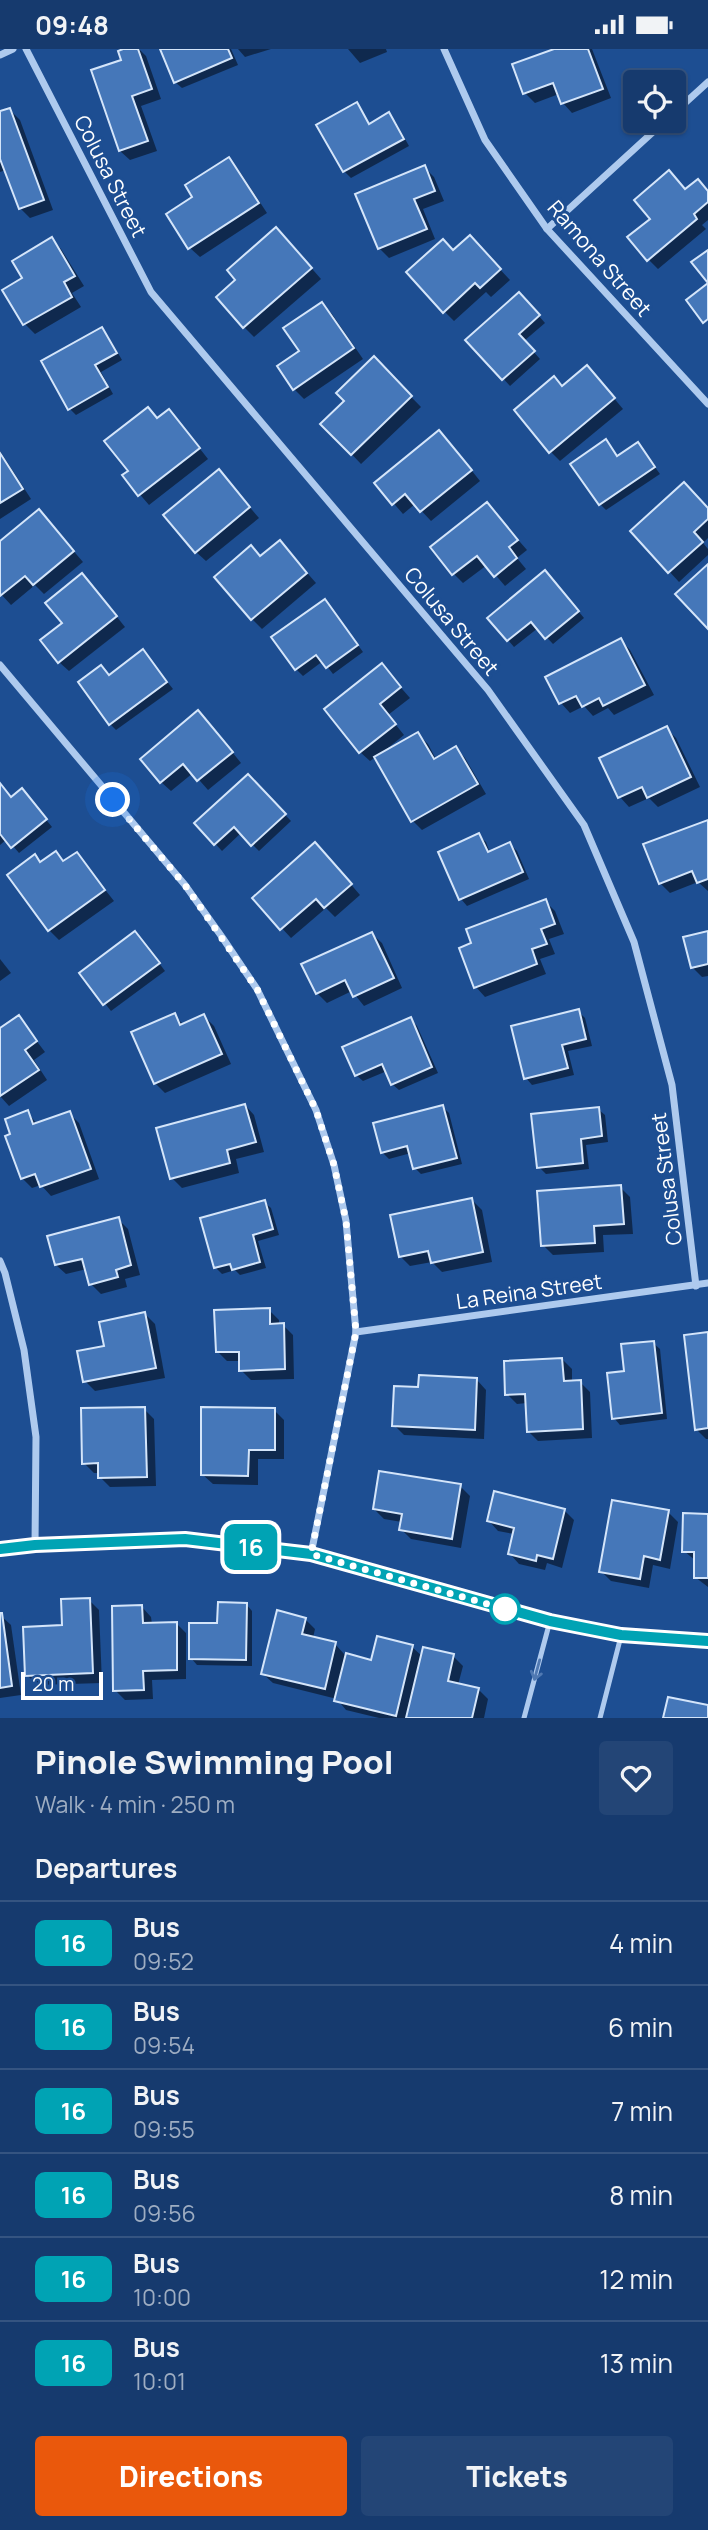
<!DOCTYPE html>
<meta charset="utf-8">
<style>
:root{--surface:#163a6e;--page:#234576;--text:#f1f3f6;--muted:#9eadc2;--line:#355481;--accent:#ea580c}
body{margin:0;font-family:Manrope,sans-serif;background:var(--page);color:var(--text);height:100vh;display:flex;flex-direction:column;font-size:26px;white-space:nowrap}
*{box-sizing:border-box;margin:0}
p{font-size:23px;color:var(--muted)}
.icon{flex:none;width:38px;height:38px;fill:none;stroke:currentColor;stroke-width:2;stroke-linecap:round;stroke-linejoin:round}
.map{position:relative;height:1669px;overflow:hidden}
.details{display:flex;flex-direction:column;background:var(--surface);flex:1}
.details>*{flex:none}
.badge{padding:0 14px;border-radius:10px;font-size:24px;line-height:46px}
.buttons{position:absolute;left:623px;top:21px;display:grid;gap:14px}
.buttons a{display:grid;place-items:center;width:63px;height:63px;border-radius:7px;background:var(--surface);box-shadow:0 2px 5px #0004,0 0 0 2px var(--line);font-size:35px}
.scale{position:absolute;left:21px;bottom:18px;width:82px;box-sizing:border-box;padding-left:7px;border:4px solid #fff;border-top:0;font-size:19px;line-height:24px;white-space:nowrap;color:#fff;-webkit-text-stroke:5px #1d4e92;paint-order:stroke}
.you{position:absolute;width:35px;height:35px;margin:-18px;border:5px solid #fff;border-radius:50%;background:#1a73e8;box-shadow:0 0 0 10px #1a73e833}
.map>.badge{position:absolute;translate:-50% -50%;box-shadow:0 0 0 4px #fff}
h2{padding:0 35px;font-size:26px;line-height:63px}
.round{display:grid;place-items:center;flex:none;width:74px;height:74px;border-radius:7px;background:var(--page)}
.head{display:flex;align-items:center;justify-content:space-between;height:119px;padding:0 35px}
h1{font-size:33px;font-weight:800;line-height:52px}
.action{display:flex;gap:14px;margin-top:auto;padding:14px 35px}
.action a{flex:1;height:80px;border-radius:7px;background:var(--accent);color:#fff;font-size:28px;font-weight:800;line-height:80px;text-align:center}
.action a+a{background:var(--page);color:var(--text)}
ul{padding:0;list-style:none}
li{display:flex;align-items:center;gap:21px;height:84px;padding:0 35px;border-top:2px solid var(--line)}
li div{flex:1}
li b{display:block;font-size:26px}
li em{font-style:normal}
li .badge{min-width:77px;font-weight:700;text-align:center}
.status{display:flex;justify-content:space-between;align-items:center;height:49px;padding:0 35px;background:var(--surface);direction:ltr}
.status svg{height:19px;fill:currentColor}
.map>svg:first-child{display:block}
.shadow{fill:#0007}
.building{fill:#4577b9;stroke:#d4e5fa;stroke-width:2}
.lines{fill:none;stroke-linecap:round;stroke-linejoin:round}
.service{stroke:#aecaee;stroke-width:5}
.minor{stroke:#aecaee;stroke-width:7}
.tertiary{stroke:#aecaee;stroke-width:12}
.oneway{stroke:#5079b2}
.line-casing{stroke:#fff;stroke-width:16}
.line{stroke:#00a3b4;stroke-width:10}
.walk{stroke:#fff;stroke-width:7;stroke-dasharray:0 12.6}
.stop-dot{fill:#fff;stroke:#00a3b4;stroke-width:3.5}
.labels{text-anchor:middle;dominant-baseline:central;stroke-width:6;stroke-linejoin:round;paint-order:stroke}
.street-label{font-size:21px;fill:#fff;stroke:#1d4e92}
</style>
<div class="status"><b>09:48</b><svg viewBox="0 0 49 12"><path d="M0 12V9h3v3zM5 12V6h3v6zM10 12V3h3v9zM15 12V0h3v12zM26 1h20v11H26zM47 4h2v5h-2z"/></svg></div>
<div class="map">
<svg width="708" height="1669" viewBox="0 0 708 1669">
<rect width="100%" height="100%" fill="#1d4e92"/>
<g class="shadow">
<path d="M128 0H139L146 7 161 50 141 57 157 102 130 111 120 102 124 12Z"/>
<path d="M162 0H231L238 16 182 39 175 33Z"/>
<path d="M238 0H271L245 8Z"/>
<path d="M348 0H386L387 3 360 14Z"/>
<path d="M559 0H592L611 49 572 64 563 54 559 45 535 54 525 44Z"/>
<path d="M356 55 371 76 389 65 395 72 409 97 351 129 344 122 319 76Z"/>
<path d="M10 61 20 71 53 161 30 169 20 159 6 121 0 123V64Z"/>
<path d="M229 110 238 120 267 164 200 208 190 199 195 149Z"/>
<path d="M424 118 434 128 444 152 423 160 435 190 389 209 379 199Z"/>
<path d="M686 142 708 143V171L702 176 706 180 658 220 648 210Z"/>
<path d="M52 190 61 200 84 237 72 244 81 258 35 285 25 275 5 242 25 230Z"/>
<path d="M286 190 321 230 254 288 244 278 238 231Z"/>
<path d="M479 198 510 231 491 248 486 243 454 272 444 262Z"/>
<path d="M526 252 545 274 524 292 540 310 510 337 468 291Z"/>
<path d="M322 255 332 265 363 310 304 350 294 340 301 303Z"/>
<path d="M102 280 108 287 122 311 101 323 113 345 76 366 70 360Z"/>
<path d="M374 310 421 358 361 415 323 375 346 353Z"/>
<path d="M597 329 623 360 560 412 550 402 563 339Z"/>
<path d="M158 371 178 372 208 410 149 456 124 427 130 422Z"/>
<path d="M449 393 480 432 431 472 415 455 403 465 376 434Z"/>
<path d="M606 393 619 408 638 395 660 425 606 461 600 455Z"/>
<path d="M0 402 31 450 0 470Z"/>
<path d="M228 433 259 469 206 512 196 503Z"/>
<path d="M487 455 527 501 517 509 526 520 505 537 487 516 463 534 454 525Z"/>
<path d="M708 460V489L703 494 708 500V506L679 533 632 482Z"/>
<path d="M39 462 83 513 44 545 35 536 11 556 0 544V494Z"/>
<path d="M289 503 316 534 262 580 252 570 261 508Z"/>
<path d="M552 530 584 569 553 595 538 579 514 598 508 591Z"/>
<path d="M92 537 125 578 69 622 59 613 64 574Z"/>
<path d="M331 559 363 603 333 625 323 612 303 627 296 620Z"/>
<path d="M621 591 630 601 654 646 614 666 608 659 593 667 584 657 570 664 561 654 547 628Z"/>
<path d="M143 602 173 640 116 681 110 675V627Z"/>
<path d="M382 617 410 649 388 666 404 686 383 703 384 704 418 685 428 695 436 710 456 699 465 709 486 745 422 781 413 772 376 708 370 712 360 703Z"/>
<path d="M208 673 241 714 208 741 193 724 171 742 161 733Z"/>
<path d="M666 679 676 689 700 738 658 758 649 749 629 758 620 748Z"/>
<path d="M248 727 291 772 259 802 241 784 222 802 197 775Z"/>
<path d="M0 737 11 749 28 748 52 778 19 804 7 790 0 796Z"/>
<path d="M708 772V842L698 833 670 844 660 834Z"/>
<path d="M479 787 486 793 490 804 510 795 517 802 529 830 467 857 461 850Z"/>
<path d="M55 804 65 813 77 805 114 852 59 891 49 881 35 808 42 814Z"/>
<path d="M325 805 360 846 335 868 326 859 291 889 254 849Z"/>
<path d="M545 852 555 862 564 885 549 890 555 905 540 910 546 925 485 948 476 938 474 895Z"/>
<path d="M708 884V927L702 928 692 918Z"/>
<path d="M372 885 382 894 402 939 364 957 352 942 327 954 317 944Z"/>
<path d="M141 890 165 922 111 962 81 924Z"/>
<path d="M0 910 11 924 0 932Z"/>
<path d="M578 962 585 969 592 997 568 1002 574 1026 532 1036 526 1029Z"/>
<path d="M174 966 184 976 204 967 214 977 231 1015 165 1044 155 1034Z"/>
<path d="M19 969 45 1003 34 1011 47 1031 9 1057 0 1047V982Z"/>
<path d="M411 970 417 977 438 1024 399 1041 392 1035 387 1022 363 1032 356 1026Z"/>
<path d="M245 1056 254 1066 264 1103 236 1110 239 1124 182 1139 172 1129Z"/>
<path d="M443 1058 449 1064 462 1115 421 1125 415 1119 411 1104 389 1110 382 1103Z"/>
<path d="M598 1060 605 1066 608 1093 586 1096 589 1120 546 1125 539 1118Z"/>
<path d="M27 1063 38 1076 69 1064 79 1074 99 1130 51 1147 41 1136 32 1139 22 1129 12 1086Z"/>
<path d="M620 1138 630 1148 633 1185 603 1186 604 1203 553 1206 543 1196Z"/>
<path d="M472 1151 482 1161 492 1213 442 1223 432 1213 410 1217 400 1207Z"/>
<path d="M264 1153 271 1159 279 1186 258 1192 266 1219 240 1226 235 1221 222 1225 215 1218Z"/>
<path d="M118 1170 128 1180 140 1226 125 1230 127 1238 101 1245 91 1235 87 1220 66 1225 56 1216Z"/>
<path d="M269 1261 279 1271V1276H283L293 1286 294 1330 251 1331 241 1321V1312H227L217 1302Z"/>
<path d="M145 1265 155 1275 165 1329 95 1342 85 1332 106 1298Z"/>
<path d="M708 1285V1390H706L696 1380Z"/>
<path d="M653 1294 660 1300 667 1370 620 1376 614 1369 626 1323Z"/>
<path d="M562 1310 572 1320V1333H580L590 1343 592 1389 538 1392 528 1382 527 1354 517 1355 507 1345Z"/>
<path d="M477 1331 486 1341 484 1390 404 1386 394 1376 420 1340Z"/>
<path d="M144 1360 154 1370 156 1437 110 1438 100 1428V1424H94L84 1414Z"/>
<path d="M274 1361 284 1371V1410H258V1436L213 1435 203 1426Z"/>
<path d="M460 1437 470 1447 461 1499 411 1490 401 1480 402 1473 384 1470 374 1460Z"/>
<path d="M564 1461 574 1471 562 1519 547 1514 545 1521 519 1515 510 1505 514 1485 498 1482 489 1472Z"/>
<path d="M668 1463 678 1473 670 1520 653 1516 649 1539 611 1532 601 1522Z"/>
<path d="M708 1467V1538L695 1528 696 1512 684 1502Z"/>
<path d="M89 1551 99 1561 102 1634 37 1636 27 1626 64 1578Z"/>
<path d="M246 1555 252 1562V1617L197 1616 191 1609 219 1576Z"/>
<path d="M142 1558 151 1568 152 1575 176 1574 186 1584V1630L152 1631 153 1650 125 1651 115 1641Z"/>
<path d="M0 1566 11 1576 21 1646 0 1649Z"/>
<path d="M305 1570 315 1580 313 1589 335 1595 345 1606 373 1613 412 1598 422 1607H453L463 1617 458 1636 478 1640 488 1650 484 1669H379L346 1661 337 1650 273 1634 263 1625Z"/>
</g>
<g class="building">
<path d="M123 0H138L152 40 132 47 148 92 119 102 91 21 121 11 118 2Z"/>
<path d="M160 0H228L232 9 174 34Z"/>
<path d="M554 0H588L603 40 561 55 553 34 523 45 512 15Z"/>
<path d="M357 53 369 75 389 63 404 90 343 123 316 76Z"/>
<path d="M10 59 44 151 19 160 0 110V62Z"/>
<path d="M229 108 259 154 188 200 166 165 192 148 185 136Z"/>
<path d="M425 116 435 142 414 150 427 180 378 200 355 145Z"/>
<path d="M669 121 685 140 698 130 708 142V153L694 165 697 170 647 212 627 188 650 170 634 151Z"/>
<path d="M276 178 312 219 243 279 216 248 235 231 227 221Z"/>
<path d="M470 186 501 220 480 239 475 234 443 264 406 223 443 190 453 201Z"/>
<path d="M52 188 75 227 64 233 72 248 23 276 2 241 22 229 12 212Z"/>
<path d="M708 201V270L703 274 686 251 708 234 691 213Z"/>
<path d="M519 243 540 266 519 285 535 302 502 331 465 291Z"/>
<path d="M322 253 354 299 293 341 277 317 299 302 283 279Z"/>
<path d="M102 278 117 304 95 316 108 338 68 361 41 312Z"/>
<path d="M374 307 412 347 351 406 320 375 344 352 336 344Z"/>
<path d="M587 316 615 349 549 404 514 361 554 327 562 337Z"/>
<path d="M148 358 157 369 169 360 200 399 138 447 122 426 128 422 104 392Z"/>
<path d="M439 381 472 421 420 463 405 445 392 456 374 434Z"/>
<path d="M606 390 617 407 638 393 655 418 599 456 570 415Z"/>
<path d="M0 404 23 440 0 454Z"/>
<path d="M219 420 250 458 195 504 163 466Z"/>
<path d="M684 433 708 459V470L694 483 703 493 668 524 630 482Z"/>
<path d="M487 453 518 491 509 498 517 509 494 528 477 507 452 526 430 498Z"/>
<path d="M39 460 74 502 33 536 25 527 0 547V492Z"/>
<path d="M280 491 307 524 251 571 214 528 251 496 260 507Z"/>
<path d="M708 515V580L675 545Z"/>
<path d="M545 521 579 562 545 590 531 573 507 592 487 569Z"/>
<path d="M82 524 117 567 58 614 40 591 62 574 45 554Z"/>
<path d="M325 550 358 596 326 619 316 606 295 621 271 588Z"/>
<path d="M621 589 645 636 603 657 599 649 582 658 576 647 559 655 545 628Z"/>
<path d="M143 600 167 633 109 676 78 633 101 616 109 626Z"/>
<path d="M382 614 401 638 380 655 396 675 359 704 324 660Z"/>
<path d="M198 661 233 703 197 732 183 715 160 734 140 710Z"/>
<path d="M667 677 691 728 647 749 642 738 618 749 599 709Z"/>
<path d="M418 683 434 710 456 697 478 735 411 773 374 708Z"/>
<path d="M248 725 286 765 251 797 234 778 214 796 194 774Z"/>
<path d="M0 734 11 748 22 739 47 770 11 799 0 785Z"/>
<path d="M708 771V830L697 834 692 822 659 835 643 795Z"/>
<path d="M479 784 488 803 510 793 523 823 459 851 438 803Z"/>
<path d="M315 793 352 835 324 859 316 850 280 881 252 849Z"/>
<path d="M56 802 63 812 77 803 105 841 48 882 7 826 35 805 40 813Z"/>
<path d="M546 850 555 875 541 880 547 895 532 900 537 915 474 939 459 899 471 894 466 880Z"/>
<path d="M135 882 160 914 103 956 79 924Z"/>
<path d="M708 882V915L691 919 683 888Z"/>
<path d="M372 883 394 929 353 948 345 931 316 945 301 915Z"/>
<path d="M579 960 586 990 562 996 568 1019 524 1030 511 977Z"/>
<path d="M175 964 180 976 204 965 222 1005 154 1035 131 983Z"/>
<path d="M19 966 37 992 25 1001 39 1021 0 1047V979Z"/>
<path d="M411 968 432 1018 391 1036 382 1015 355 1027 342 998Z"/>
<path d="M245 1055 256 1093 227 1101 230 1114 170 1130 156 1079Z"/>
<path d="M443 1056 457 1109 413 1120 407 1097 381 1104 373 1074Z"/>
<path d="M599 1058 602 1087 581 1090 583 1114 537 1119 531 1065Z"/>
<path d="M28 1061 33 1075 70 1062 91 1120 40 1138 35 1125 21 1130 5 1087 10 1085 5 1070Z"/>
<path d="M621 1136 624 1175 594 1177 595 1194 541 1197 537 1142Z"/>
<path d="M472 1149 483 1203 431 1214 428 1202 399 1208 390 1166Z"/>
<path d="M265 1151 273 1180 253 1186 260 1213 232 1221 230 1215 214 1219 200 1169Z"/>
<path d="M119 1168 131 1216 116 1221 118 1228 89 1236 82 1210 55 1216 47 1187Z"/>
<path d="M270 1259V1275L284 1274 285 1320 239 1322V1303H216L214 1261Z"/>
<path d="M145 1263 156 1319 83 1333 77 1302 104 1297 99 1273Z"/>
<path d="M708 1283V1379L695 1381 684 1286Z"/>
<path d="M654 1292 662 1364 612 1370 607 1324 624 1322 621 1295Z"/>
<path d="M562 1309 564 1332 581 1331 583 1380 527 1383 525 1345 505 1346 504 1312Z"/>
<path d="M419 1326 477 1329 475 1381 392 1377 394 1337 418 1338Z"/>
<path d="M145 1358 147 1428 98 1429V1414L82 1415 81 1359Z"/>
<path d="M201 1358 275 1359V1401H249L248 1427 201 1426Z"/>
<path d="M379 1422 461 1435 452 1490 399 1481 402 1465 373 1460Z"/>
<path d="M494 1442 565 1460 553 1510 537 1506 536 1512 508 1505 514 1479 487 1472Z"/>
<path d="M612 1451 669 1461 660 1511 644 1507 640 1530 599 1523Z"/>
<path d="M683 1464 708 1465V1529H694V1503H682Z"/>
<path d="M90 1549 93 1624 25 1627 23 1578 62 1576 61 1550Z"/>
<path d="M218 1553 247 1554 246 1611 189 1610V1574H217Z"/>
<path d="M142 1556 143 1574 177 1573V1621L143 1622 144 1641 113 1642 112 1557Z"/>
<path d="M277 1561 306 1569 302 1585 336 1593 325 1640 261 1625Z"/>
<path d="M0 1564H2L12 1637 0 1639Z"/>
<path d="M377 1587 413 1596 396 1667 334 1652 346 1604 371 1611Z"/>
<path d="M423 1598 454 1605 448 1632 479 1639 472 1669H406Z"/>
<path d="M668 1648 708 1656V1669H663Z"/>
</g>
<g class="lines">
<g class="service">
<path d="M524 1669 550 1572"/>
<path d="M600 1669 621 1587"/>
</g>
<g class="minor">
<path d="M26 0 151 243 488 641 584 776 634 893 672 1036 696 1237"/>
<path d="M444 0 485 91 547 180 708 355"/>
<path d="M0 6 13 0"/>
<path d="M674 64 708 33"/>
<path d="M547 180 665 72"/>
<path d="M0 616 185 836 222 888 257 940 316 1061 334 1116 346 1172 356 1283 311 1505"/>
<path d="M0 1212 5 1224 24 1301 36 1388 35 1496"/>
<path d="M356 1283 708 1234"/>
</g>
<path class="tertiary" d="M0 1500 35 1496 185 1490 311 1505 550 1572 621 1585 708 1592"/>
</g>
<defs><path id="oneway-shaft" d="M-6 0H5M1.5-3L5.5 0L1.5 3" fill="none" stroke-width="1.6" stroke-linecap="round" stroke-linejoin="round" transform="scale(1.75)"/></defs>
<use class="oneway" href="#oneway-shaft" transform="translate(537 1621) rotate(105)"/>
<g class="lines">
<defs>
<path id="line" d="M0 1500 35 1496 185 1490 311 1505 550 1572 621 1586 708 1592"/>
</defs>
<use href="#line" class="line-casing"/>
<use href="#line" class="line"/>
<path class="walk" d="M113 751 185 836 257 940 316 1061 334 1116 346 1172 356 1283 311 1505 505 1560"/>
</g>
<circle class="stop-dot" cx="505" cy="1560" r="14"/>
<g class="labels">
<g class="street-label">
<text transform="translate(111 127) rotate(63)">Colusa Street</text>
<text transform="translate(600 209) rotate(49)">Ramona Street</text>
<text transform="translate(452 572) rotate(50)">Colusa Street</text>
<text transform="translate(666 1130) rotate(-97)">Colusa Street</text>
<text transform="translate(529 1242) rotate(-8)">La Reina Street</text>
</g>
</g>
</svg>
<div class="buttons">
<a><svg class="icon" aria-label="locate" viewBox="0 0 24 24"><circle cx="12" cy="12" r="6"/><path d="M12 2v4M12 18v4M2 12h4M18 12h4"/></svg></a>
</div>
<div class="scale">20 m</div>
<div class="you" style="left:113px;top:751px"></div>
<b class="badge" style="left:251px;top:1498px;background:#00a3b4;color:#fff">16</b>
</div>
<section class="details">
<div class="head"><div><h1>Pinole Swimming Pool</h1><p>Walk · 4 min · 250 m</p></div><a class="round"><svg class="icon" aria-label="heart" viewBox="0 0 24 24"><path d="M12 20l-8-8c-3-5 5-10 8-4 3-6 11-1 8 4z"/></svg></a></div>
<h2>Departures</h2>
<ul>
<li><span class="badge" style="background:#00a3b4;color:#fff">16</span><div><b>Bus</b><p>09:52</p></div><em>4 min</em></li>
<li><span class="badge" style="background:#00a3b4;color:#fff">16</span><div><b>Bus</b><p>09:54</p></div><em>6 min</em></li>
<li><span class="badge" style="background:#00a3b4;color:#fff">16</span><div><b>Bus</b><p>09:55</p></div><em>7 min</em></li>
<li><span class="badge" style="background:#00a3b4;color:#fff">16</span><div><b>Bus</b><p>09:56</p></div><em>8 min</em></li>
<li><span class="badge" style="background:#00a3b4;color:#fff">16</span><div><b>Bus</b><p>10:00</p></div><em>12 min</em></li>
<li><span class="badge" style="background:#00a3b4;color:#fff">16</span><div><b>Bus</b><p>10:01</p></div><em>13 min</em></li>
</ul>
<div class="action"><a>Directions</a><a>Tickets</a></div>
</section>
